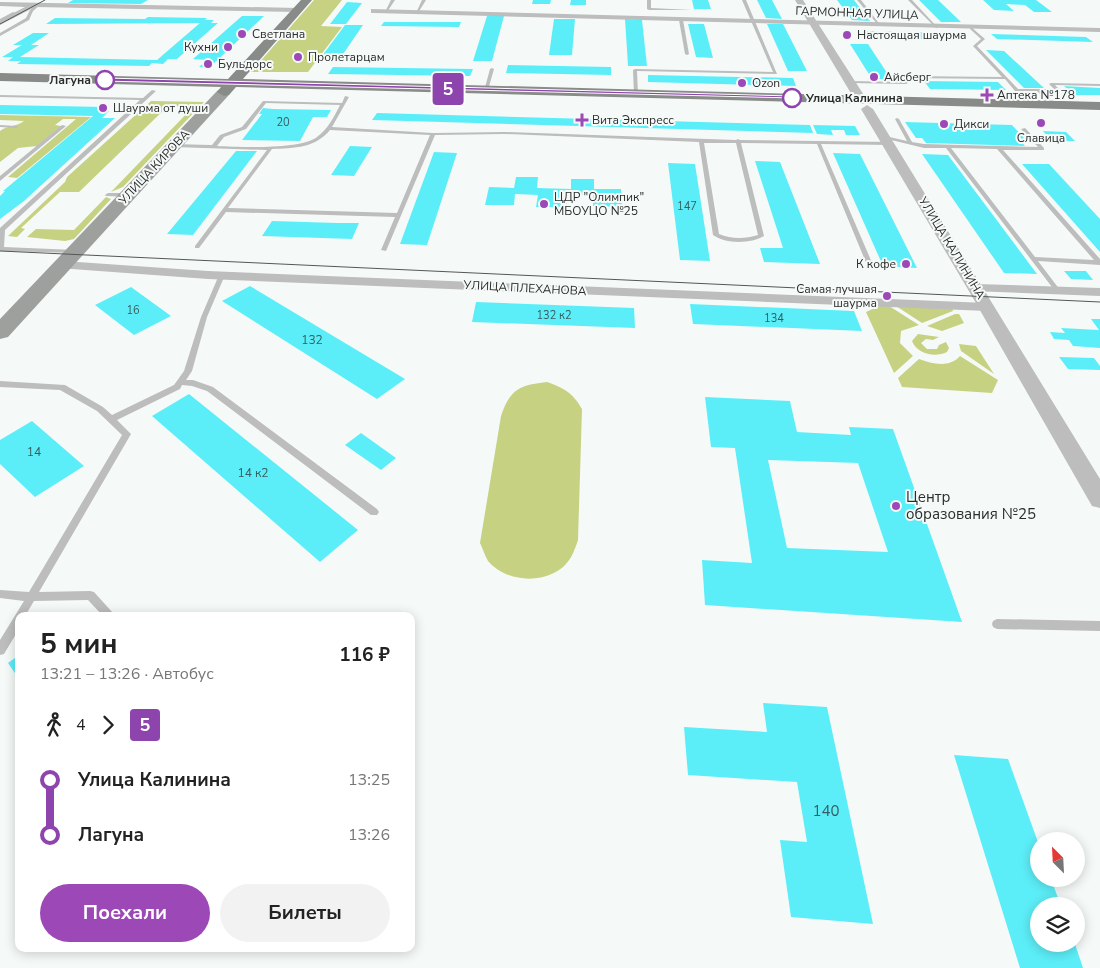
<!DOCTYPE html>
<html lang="ru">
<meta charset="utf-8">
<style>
:root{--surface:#fff;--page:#f2f2f2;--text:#222;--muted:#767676;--accent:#9c48b6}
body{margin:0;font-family:"Nunito Sans",sans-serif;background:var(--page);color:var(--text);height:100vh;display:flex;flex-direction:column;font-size:19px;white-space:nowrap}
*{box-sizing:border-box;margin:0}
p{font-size:16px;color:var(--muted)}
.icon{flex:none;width:28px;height:28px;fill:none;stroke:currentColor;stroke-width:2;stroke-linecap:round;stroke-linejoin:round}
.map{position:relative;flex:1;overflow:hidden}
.panel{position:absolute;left:15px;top:612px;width:400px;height:340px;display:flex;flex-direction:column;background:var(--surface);border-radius:10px;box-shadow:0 2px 12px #0003}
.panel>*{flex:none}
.badge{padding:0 10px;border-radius:4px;font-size:18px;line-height:32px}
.needle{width:32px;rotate:336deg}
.buttons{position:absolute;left:1030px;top:832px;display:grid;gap:10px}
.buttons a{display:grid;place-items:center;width:55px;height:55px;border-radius:50%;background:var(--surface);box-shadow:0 2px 12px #0003;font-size:25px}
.map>.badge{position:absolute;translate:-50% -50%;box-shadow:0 0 0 2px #fff}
.legs{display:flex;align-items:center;gap:8px;height:55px;padding:0 25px;font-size:16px}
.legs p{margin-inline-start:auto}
.headline{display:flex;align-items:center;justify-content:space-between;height:85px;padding:0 25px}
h1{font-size:28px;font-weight:700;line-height:38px}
.action{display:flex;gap:10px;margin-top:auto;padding:10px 25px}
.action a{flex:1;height:58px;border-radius:30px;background:var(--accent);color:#fff;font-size:20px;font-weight:700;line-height:58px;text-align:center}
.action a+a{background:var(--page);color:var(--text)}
ul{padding:0 25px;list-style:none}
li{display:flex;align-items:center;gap:18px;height:55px;font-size:19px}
li i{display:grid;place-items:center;width:8px;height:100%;margin:0 6px;background:currentColor}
li i::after{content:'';width:12px;height:12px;margin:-6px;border:4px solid;border-radius:50%;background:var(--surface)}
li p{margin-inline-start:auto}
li:first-child i{background:linear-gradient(#0000 50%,currentColor 0)}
li:last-child i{background:linear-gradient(currentColor 50%,#0000 0)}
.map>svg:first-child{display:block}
.green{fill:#c7d182}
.building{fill:#5ceef8;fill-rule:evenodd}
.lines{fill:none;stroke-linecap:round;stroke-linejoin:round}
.service{fill:#bcbdbc;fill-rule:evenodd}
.minor{fill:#bcbdbc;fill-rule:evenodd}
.tertiary{fill:#bcbdbc;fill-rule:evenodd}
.secondary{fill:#9ea09e;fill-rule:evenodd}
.primary{fill:#898b88;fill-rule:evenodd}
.tram{stroke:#545757;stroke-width:1}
.line-1{fill:#8e44ad;stroke:#fff}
.poi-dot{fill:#9c48b6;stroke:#f5faf8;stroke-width:2}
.stop-1-dot{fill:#fff;stroke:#8e44ad;stroke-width:2.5}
.labels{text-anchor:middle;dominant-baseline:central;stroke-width:4;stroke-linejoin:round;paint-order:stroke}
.far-number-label{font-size:11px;fill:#375d60}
.far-street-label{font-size:12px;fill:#2b2d2d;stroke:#f5faf8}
.far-poi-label{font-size:12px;fill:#2b2d2d;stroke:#f5faf8;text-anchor:start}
.far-stop-label{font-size:12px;font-weight:bold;fill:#2b2d2d;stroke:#f5faf8;text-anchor:end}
.number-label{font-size:12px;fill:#375d60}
.poi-label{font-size:15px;fill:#2b2d2d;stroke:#f5faf8;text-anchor:start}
.near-number-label{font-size:15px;fill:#375d60}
</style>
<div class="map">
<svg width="1100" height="968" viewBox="0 0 1100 968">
<rect width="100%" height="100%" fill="#f5faf8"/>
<g class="green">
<path d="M314 0H342L321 26 342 27 308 72H251Z"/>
<path d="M151 101 204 102 123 187 111 192 193 107 168 106 79 192H60L21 228 25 229 17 237 8 236 65 182 67 177Z"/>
<path d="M0 115 91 117 17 178 8 177 76 119H63L55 125 61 126 37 146 18 148 0 162V131C8 125 16 127 24 121L0 120Z"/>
<path d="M106 197 111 199 74 239 65 241 27 237 36 229 74 230Z"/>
<path d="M879 306H889L919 325 901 331 900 343 913 356 894 373 866 312Z"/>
<path d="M896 306 952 307 953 311 922 323Z"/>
<path d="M955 314H959L964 323 942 331 927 326Z"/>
<path d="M918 334 939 337 933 340 926 339 921 343 927 349H937L939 345 946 342 949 348 947 352C935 358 917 354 912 341Z"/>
<path d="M959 344 976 346 994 374 961 351Z"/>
<path d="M960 356 998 380 992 393 902 387 898 378 919 359C932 364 950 368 960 356Z"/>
<path d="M547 382C564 388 573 393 582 409L578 540C574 552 570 563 559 570 538 584 505 581 488 561 485 556 483 549 480 543L501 416C510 389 520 385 547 382Z"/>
</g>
<g class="building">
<path d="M73 0H148L141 4 68 3Z"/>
<path d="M533 0H551L550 4H532Z"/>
<path d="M571 0H586V5H570Z"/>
<path d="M692 0H708L711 9H694Z"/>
<path d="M757 0H772L782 19 766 18Z"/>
<path d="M837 0H854L870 21 852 20Z"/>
<path d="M919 0H938L961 22H941Z"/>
<path d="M983 0H1036L1052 12H1034L1025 5 1006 4 1014 11 994 10Z"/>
<path d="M347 2 362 3 346 24H330Z"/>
<path d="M242 16H264L210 67H199L207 60 193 59Z"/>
<path d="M487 16H504L492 61H473Z"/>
<path d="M148 17 207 18 205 20H214L211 23H218L177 59H168L163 64 152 63 149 66 17 64 21 61H8L13 57H2L22 45H13L33 33H49L31 45H39L20 57 157 60 200 23 46 24 55 18 145 19Z"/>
<path d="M554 19H575L572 55H549Z"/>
<path d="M625 19 642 20 647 66H628Z"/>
<path d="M384 22H461L459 27 381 26Z"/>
<path d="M688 24H704L713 58 696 57Z"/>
<path d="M767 24H783L807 71H788Z"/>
<path d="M345 25H363L339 60H319Z"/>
<path d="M866 31 958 33 965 40 871 38Z"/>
<path d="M991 34 1086 37 1093 42 997 39Z"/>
<path d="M850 44H868L891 79H872Z"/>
<path d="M986 50 1004 51 1044 88H1024Z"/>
<path d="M508 65 611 67V75L506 73Z"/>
<path d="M333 67 473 69 470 76 328 74Z"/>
<path d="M648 75 793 78 796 86 648 82Z"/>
<path d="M924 81 998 82 1006 90 930 89Z"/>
<path d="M1064 86 1100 88V95H1075Z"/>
<path d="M0 105 106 107 101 111H109L102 118H115L24 201 0 219V196L5 191H3L93 116 0 114Z"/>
<path d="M263 108 273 109 331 110 327 117H313L300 141 242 140 262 114H259Z"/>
<path d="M377 113 810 125 813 133 372 120Z"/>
<path d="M905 122 1012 125 1025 139 1018 138 1025 146 926 143 922 138H916Z"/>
<path d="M813 125 855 126 860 135H846L844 130H831L833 135 817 134Z"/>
<path d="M1043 131 1066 132 1075 141H1051Z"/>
<path d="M350 146 372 147 354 176 331 175Z"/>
<path d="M236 151H257L193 235 167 234Z"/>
<path d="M434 152 457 153 427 245 400 244Z"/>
<path d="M833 153 860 154 917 268 883 266Z"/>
<path d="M922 154 948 155 1037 274 1004 273Z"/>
<path d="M755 161 780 162 820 264 764 262 760 248H783Z"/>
<path d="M668 163 695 164 710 261 680 260Z"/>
<path d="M1022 164H1049L1100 219V252Z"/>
<path d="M516 177H538L537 188 571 189V179H594V189H621L622 207 593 206V195L567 194V207H536L538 195 515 194 514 205H485L489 187 514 188Z"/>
<path d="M272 221 338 223H359L352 239 262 236Z"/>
<path d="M1064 271H1086L1093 280 1071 279Z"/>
<path d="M250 286 405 379 377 399 222 301Z"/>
<path d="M131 287 171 316 134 335 95 305Z"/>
<path d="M476 302 634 308 635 328 472 322Z"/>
<path d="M690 304 854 311 862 331 693 324Z"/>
<path d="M1091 319H1100V348L1073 346 1069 340 1054 339 1050 332 1065 333 1061 328 1099 330Z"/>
<path d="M1059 357 1094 358 1100 366V370L1068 369Z"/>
<path d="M189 394 358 530 320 562 152 416Z"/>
<path d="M705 397 790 401 797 432 851 435 849 427 893 429 962 622 705 605 702 560 752 563 735 448 711 447ZM768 460 858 463 888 552 787 548Z"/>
<path d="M32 421 84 466 35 497 0 464V440Z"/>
<path d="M361 433 396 458 381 470 345 445Z"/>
<path d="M19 655V679L8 663Z"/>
<path d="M763 703 827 707 873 924 791 917 780 840 807 842 797 782 688 775 684 727 767 732Z"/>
<path d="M954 755 1008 759 1039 845V879H1051L1061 906H1039V944H1075L1083 968H1020Z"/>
</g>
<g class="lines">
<g class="service">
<path d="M391 0H395L387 12H385Z"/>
<path d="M422 0H426L418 13H416Z"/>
<path d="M647 0H651V8L692 10H649L647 9Z"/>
<path d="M742 0H746L777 74 637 71 638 94 634 95 633 70 635 69 773 72Z"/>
<path d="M857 0H861L881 26H879Z"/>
<path d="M908 0H912L938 28H936Z"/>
<path d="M37 4 40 5 33 11 29 20 0 36V33L26 18 30 10Z"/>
<path d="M13 12 16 13 0 21V19Z"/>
<path d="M681 19 683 20 689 54 687 55 685 54 679 20Z"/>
<path d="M971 27 985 39 977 46 1018 89H1054L1049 84 1051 83 1100 84V86L1055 85 1060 90V92H1042L1054 105 1052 106 1037 91H1015L1005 79 905 78 908 83 906 84 850 83 848 82 850 81 903 82 900 77 902 76 1002 77 973 46 981 39 970 29Z"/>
<path d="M492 68 494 69 488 90 484 91 490 69Z"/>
<path d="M152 90 156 91 5 230 4 247 75 250 78 252 77 253 0 251V228L140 100 0 97V95L143 98Z"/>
<path d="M345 96 349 97 332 127 433 133 505 132 736 140 738 139 740 140 891 142 892 143 889 145 821 144 873 265 870 267 867 265 817 144 741 143 764 236C751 244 725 244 713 235L699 142 505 134 435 135 386 251 381 250 395 217 226 212 199 248H195V246L267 150 174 147 172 146V144L212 145 220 135 242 127 263 101 342 103ZM266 103 340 105C334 117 328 129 317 137 300 150 240 147 217 146L224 137 246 129ZM330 130 430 135 397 213 228 208 272 149C295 148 315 148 330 130ZM704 143H736L758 235C745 239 731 239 719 234Z"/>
<path d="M897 118 899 119 912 142 924 144 1038 147 1021 129 1025 128 1044 148V150H1003L1100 259V265L1038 261 1060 290 1059 291H1055L946 148H924L883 138V137L885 136 907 141 895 119ZM951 148 997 149 1094 260 1035 257Z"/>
<path d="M0 125 16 126 18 127 16 128 0 127Z"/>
<path d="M62 125 66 126 0 181V176Z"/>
<path d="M108 193H128L131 195 128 197 106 196 105 195Z"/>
<path d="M222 273 225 275 207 317 192 371 186 380H193L213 387 377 509 379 512 377 515H371L207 391 192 386 182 385 180 389 117 420 131 434 39 592 90 591 94 592 113 613 114 616H103L88 600 34 601 25 616H19V629L4 654 0 655V640L24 601 0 598V590L29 592 122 435 97 411 60 390 0 387V381L65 385 103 407 112 415 174 385 184 371 201 317 219 275Z"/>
<path d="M997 619 1100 621V631L997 629 993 627 992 624 993 621Z"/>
</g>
<g class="minor">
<path d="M0 2 298 8 302 10 298 12 35 7 0 25V20L25 7 0 6Z"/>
<path d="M371 9 1100 28V32L374 13H371Z"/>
<path d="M63 261 208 271 987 303 994 307 987 311 208 279 58 268 56 265 58 262Z"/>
<path d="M976 284 1100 288V296L971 291 969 288 971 285Z"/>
</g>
<g class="tertiary">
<path d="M795 0H803L867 100 865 102H857L855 100Z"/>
<path d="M867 105 873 109 1100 479V508L1092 506 973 298 861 109Z"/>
</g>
<path class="secondary" d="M223 89 228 90 230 93 228 96 8 337 0 339V319L218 90Z"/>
<path class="primary" d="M301 0H312L243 79 1100 102V110L236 87 229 95 224 96 217 92 221 87 0 81V73L228 79Z"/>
<g class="tram">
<path d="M0 24 45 0"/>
<path d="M0 251 1100 302"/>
</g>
</g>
<path class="line-1" d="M105 78 792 96 794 98 103 81Z"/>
<g class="poi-dot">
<circle cx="242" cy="34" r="5"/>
<circle cx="847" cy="35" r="5"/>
<circle cx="228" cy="47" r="5"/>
<circle cx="298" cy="57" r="5"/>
<circle cx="208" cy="64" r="5"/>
<circle cx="874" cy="77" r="5"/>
<circle cx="742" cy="83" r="5"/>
<path d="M984.5 87.5h5v5h5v5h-5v5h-5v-5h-5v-5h5z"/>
<circle cx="103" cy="108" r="5"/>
<path d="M579.5 112.5h5v5h5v5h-5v5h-5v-5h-5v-5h5z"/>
<circle cx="1041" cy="123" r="5"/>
<circle cx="944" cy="124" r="5"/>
<circle cx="544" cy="204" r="5"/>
<circle cx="906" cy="264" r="5"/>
<circle cx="887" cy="296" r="5"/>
<circle cx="896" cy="506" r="5"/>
</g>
<g class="stop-1-dot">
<circle cx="105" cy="80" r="9"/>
<circle cx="792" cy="98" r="9"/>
</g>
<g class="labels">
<g class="far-number-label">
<text x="283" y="122">20</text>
<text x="687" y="206">147</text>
<text x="133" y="310">16</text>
<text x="554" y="315">132 к2</text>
<text x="774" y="318">134</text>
</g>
<g class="far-street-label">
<text transform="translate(857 13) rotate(2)">ГАРМОННАЯ УЛИЦА</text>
<text transform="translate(154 167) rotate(-47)">УЛИЦА КИРОВА</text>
<text transform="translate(952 248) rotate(59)">УЛИЦА КАЛИНИНА</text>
<text transform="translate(525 288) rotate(3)">УЛИЦА ПЛЕХАНОВА</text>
</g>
<g class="far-poi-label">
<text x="252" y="34">Светлана</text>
<text x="857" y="35">Настоящая шаурма</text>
<text x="218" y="47" text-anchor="end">Кухни</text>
<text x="308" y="57">Пролетарцам</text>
<text x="218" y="64">Бульдорс</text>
<text x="884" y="77">Айсберг</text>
<text x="752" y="83">Ozon</text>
<text x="997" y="95">Аптека №178</text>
<text x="113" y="108">Шаурма от души</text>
<text x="592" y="120">Вита Экспресс</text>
<text x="954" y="124">Дикси</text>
<text x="1041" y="138" text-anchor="middle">Славица</text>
<text x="554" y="197">ЦДР "Олимпик"<tspan x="554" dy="14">МБОУЦО №25</tspan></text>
<text x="896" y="264" text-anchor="end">К кофе</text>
<text x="877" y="289" text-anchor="end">Самая лучшая<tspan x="877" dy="14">шаурма</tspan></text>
</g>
<g class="far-stop-label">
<text x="91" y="80">Лагуна</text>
<text x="806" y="98" text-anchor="start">Улица Калинина</text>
</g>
<g class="number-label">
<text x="312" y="340">132</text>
<text x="34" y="452">14</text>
<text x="253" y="473">14 к2</text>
</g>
<g class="poi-label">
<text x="906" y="497">Центр<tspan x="906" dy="17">образования №25</tspan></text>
</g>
<g class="near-number-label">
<text x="826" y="811">140</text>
</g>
</g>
</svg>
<div class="buttons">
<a><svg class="needle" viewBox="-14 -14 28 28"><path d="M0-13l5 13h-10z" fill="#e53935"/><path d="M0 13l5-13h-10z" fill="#767676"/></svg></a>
<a><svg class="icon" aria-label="layers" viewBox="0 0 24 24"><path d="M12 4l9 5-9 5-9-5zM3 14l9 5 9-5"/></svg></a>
</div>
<b class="badge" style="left:448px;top:89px;background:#8e44ad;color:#fff">5</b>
<section class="panel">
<div class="headline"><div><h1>5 мин</h1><p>13:21 – 13:26 · Автобус</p></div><b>116 ₽</b></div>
<div class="legs"><svg class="icon" aria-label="walk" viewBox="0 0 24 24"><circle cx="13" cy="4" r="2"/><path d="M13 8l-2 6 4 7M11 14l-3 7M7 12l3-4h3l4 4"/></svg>4<svg class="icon" aria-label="forward" viewBox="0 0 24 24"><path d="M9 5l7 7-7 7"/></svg><b class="badge" style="background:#8e44ad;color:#fff">5</b></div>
<ul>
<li><i style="color:#8e44ad"></i><b>Улица Калинина</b><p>13:25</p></li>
<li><i style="color:#8e44ad"></i><b>Лагуна</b><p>13:26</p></li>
</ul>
<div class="action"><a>Поехали</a><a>Билеты</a></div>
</section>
</div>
